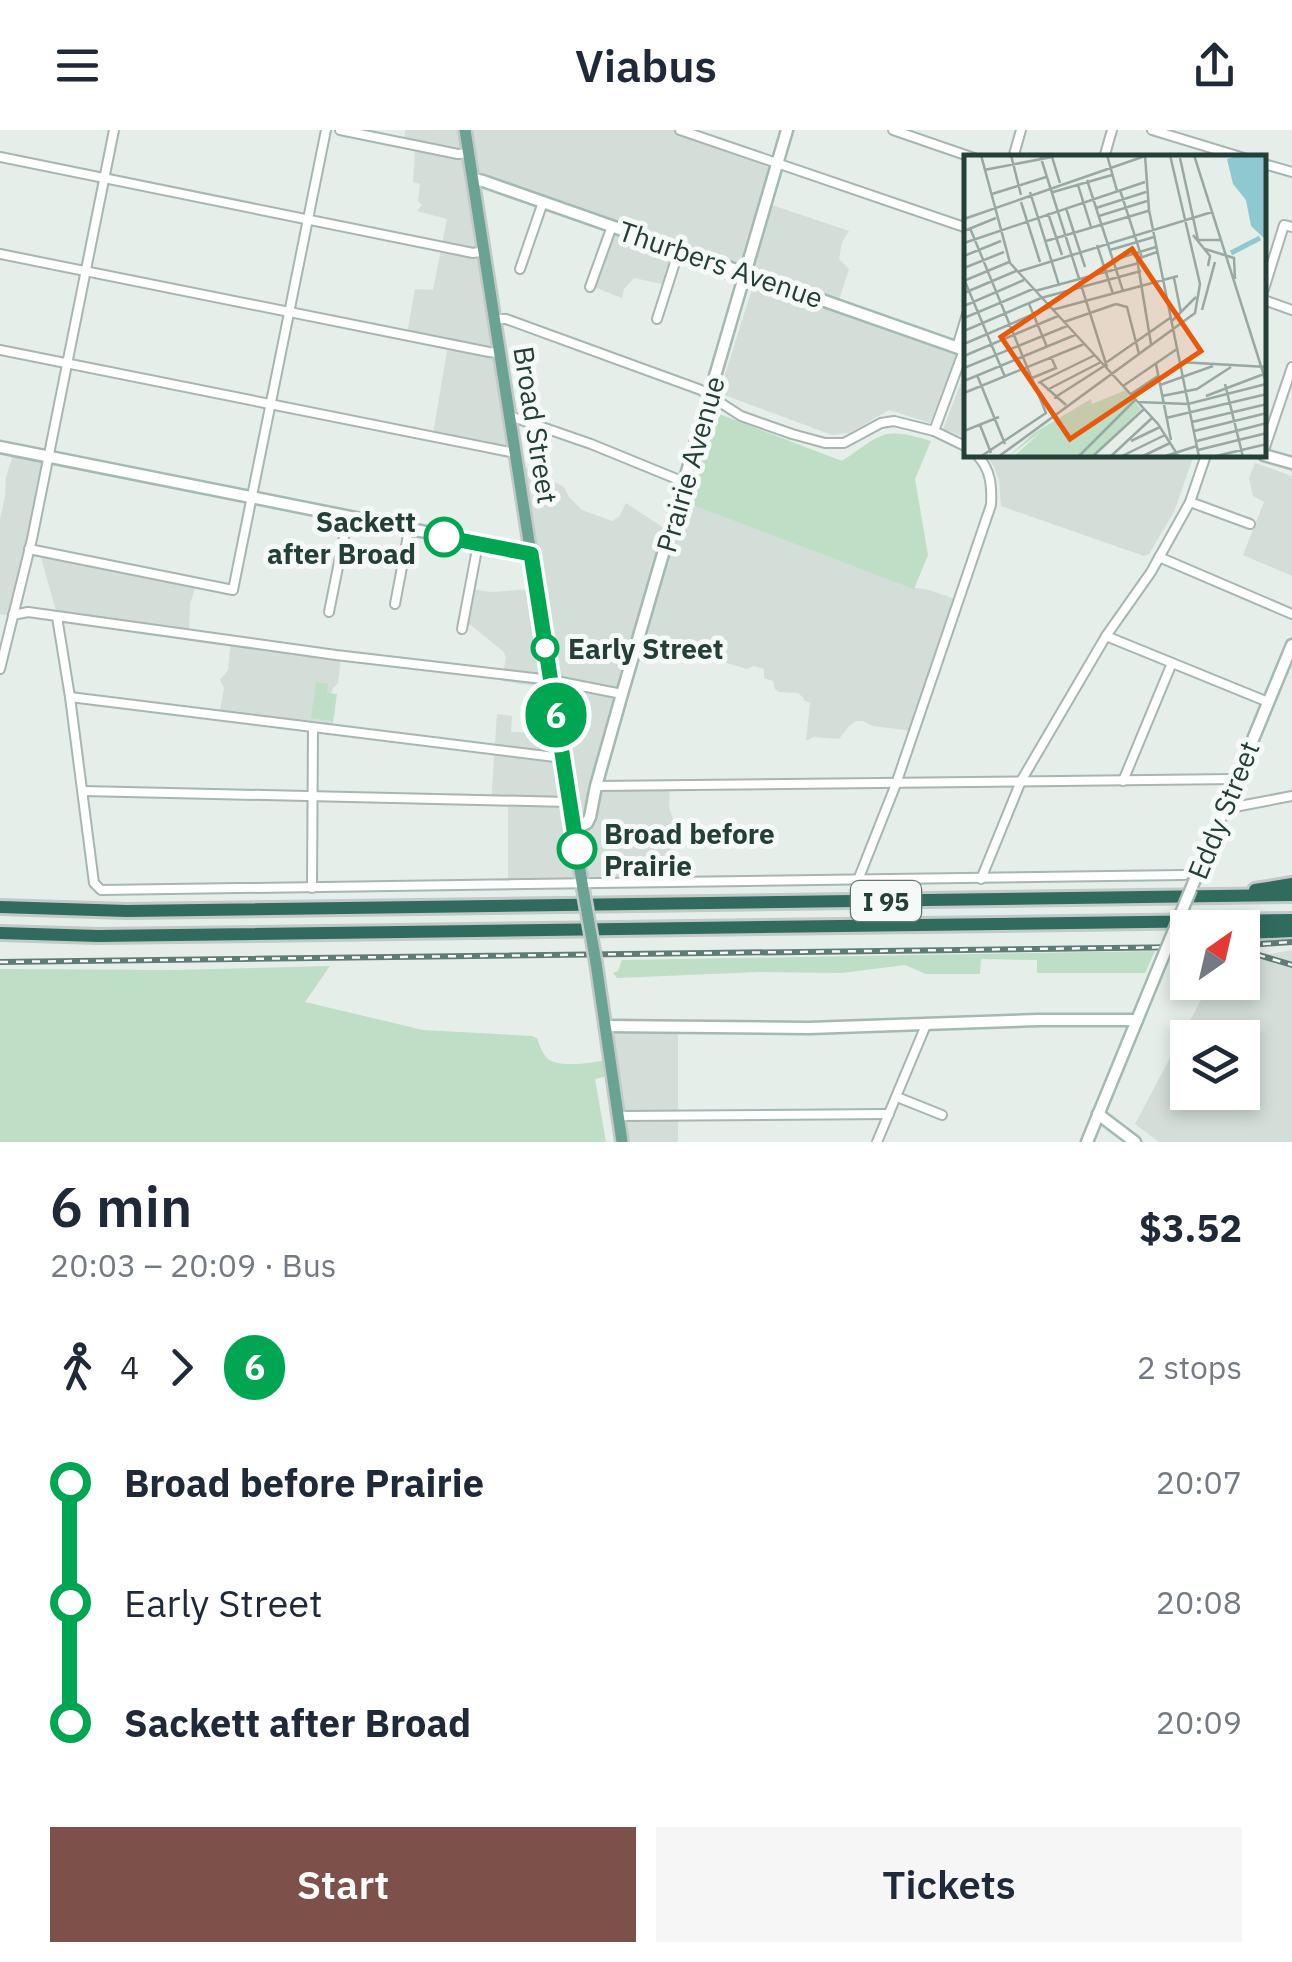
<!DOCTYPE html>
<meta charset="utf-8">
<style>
:root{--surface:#fff;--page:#f6f6f7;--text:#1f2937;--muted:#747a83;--accent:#7d514a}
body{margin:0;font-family:"IBM Plex Sans",sans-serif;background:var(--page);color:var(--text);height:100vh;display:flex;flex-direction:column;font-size:38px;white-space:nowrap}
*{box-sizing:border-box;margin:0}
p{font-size:32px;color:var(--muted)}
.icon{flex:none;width:55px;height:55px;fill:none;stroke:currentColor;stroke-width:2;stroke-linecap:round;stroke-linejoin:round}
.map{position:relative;height:1012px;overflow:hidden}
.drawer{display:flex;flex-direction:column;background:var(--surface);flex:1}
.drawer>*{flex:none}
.badge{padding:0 20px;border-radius:32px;font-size:35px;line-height:65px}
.needle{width:65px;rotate:34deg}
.fabs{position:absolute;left:1170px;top:780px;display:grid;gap:20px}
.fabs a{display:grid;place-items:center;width:90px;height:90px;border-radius:0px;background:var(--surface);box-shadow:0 5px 15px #0003;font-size:50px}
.map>.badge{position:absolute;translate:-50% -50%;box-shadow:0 0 0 5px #fff}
.legs{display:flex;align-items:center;gap:15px;height:110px;padding:0 50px;font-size:32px}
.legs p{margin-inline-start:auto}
.head{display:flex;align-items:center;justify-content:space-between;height:170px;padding:0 50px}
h1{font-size:55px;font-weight:600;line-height:75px}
.cta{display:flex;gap:20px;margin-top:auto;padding:20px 50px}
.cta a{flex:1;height:115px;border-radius:0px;background:var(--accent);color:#fff;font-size:40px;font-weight:600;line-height:115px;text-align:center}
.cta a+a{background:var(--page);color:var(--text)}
ul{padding:0 50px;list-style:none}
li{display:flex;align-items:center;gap:35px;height:120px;font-size:38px}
li i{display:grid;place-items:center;width:15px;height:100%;margin:0 12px;background:currentColor}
li i::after{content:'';width:25px;height:25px;margin:-12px;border:8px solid;border-radius:50%;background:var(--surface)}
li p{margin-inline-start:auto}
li:first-child i{background:linear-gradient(#0000 50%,currentColor 0)}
li:last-child i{background:linear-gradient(currentColor 50%,#0000 0)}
header{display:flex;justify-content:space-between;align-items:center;height:130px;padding:0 50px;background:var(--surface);font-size:45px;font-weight:600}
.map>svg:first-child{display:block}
.built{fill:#d3ded8;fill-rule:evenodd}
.green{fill:#bedec6}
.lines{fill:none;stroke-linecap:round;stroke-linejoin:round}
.street-casing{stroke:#a7b6b0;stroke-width:12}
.secondary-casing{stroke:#a3b9b1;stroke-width:15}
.primary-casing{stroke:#c2c9c7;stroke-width:16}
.highway-casing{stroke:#c2c9c7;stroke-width:18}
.street{stroke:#fff;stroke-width:8}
.secondary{stroke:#fff;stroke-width:10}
.primary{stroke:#6aa293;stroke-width:11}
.highway{stroke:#306b5e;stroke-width:12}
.rail-casing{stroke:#5f7b73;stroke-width:6}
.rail{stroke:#f5faf8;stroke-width:2.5;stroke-dasharray:8;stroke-linecap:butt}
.secondary-bridge-casing{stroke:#a3b9b1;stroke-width:15;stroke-linecap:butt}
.primary-bridge-casing{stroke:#c2c9c7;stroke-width:16;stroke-linecap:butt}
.secondary-bridge{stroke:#fff;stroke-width:10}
.primary-bridge{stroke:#6aa293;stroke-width:11}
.line-1-casing{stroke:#fff;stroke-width:22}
.line-1{stroke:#00a651;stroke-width:15}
.stop-1-dot{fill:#fff;stroke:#00a651;stroke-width:5}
.labels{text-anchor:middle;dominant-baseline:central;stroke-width:10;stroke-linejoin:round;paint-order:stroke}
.shield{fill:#f5faf8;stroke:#637771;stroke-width:2.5}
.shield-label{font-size:25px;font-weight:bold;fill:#243f37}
.street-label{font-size:28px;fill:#243f37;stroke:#f5faf8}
.stop-label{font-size:28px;font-weight:bold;fill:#243f37;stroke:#f5faf8;text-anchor:start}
.inset-river{fill:none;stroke:#8ec8d1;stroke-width:5}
.inset-road{fill:none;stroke:#98a8a2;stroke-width:2.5}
.view{fill:#e8590c;fill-opacity:0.15;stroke:#e8590c;stroke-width:5}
.inset-edge{fill:none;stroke:#243f37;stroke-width:5}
</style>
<header><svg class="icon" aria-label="menu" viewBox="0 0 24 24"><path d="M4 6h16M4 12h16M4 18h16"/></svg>Viabus<svg class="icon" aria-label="share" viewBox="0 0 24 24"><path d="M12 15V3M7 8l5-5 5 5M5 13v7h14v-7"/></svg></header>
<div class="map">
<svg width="1292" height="1012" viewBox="0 0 1292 1012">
<rect width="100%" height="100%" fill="#e5eee9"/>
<g class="built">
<path d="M405 0H680L775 33 766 73 849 101 842 112 839 129 849 139 837 176 680 122 666 155 634 148 624 159 622 168 591 156 611 100 470 47 511 329 432 310 448 215 407 204 415 159 433 160 447 89 417 81 422 75 418 71 420 54 413 52 415 19 404 15Z"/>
<path d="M754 153 957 223 930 293 889 280 849 303 832 305 719 263Z"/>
<path d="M967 237V308L943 299Z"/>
<path d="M14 322 47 328 13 487 0 484V389L5 367 6 347Z"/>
<path d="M986 325H1194L1174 382 1149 424 1144 426 1001 376 999 350 993 335Z"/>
<path d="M513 331 564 357 569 367 582 380 612 391 619 387 626 373 670 402 681 368 911 457 929 460 958 470 913 601 873 596 863 591H856L849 596 839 609 813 607 806 611 810 573 803 570 804 568 798 563 779 562 775 559 773 551 764 548V539L754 536 747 539 666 515 654 517 639 512 593 654 670 656 669 677 674 693 672 706 674 751 508 758V675L491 674 497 584 512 586 511 602 541 603 535 556 502 551 506 528 504 522 472 496 465 494 471 459 491 462 533 459Z"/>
<path d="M1255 333 1292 346V446L1243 425 1264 372 1253 366 1249 348Z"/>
<path d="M40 424 196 455 190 474 189 504 58 488Z"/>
<path d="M231 511 341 528 338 553 333 558 330 568 335 582 331 602 219 586 224 558 220 550 228 540Z"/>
<path d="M1292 820V1012H1159L1135 994 1210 853 1242 852 1243 829ZM1188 908H1242V962H1188Z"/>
<path d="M604 898H678V1012H619Z"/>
</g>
<g class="green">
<path d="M714 282 842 331C883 304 881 296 931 311L915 349 928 425 914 459 688 373Z"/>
<path d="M316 552 328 554 327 563 337 564 333 591 311 588Z"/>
<path d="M1155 821 1145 843H1037V830L981 829 980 844H926L905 835 842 843 759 842 617 848 613 843 618 841 622 830Z"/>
<path d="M330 836 305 872 423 900 532 906 537 908C540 916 543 927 551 931 565 937 592 933 606 930L608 946 595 949 606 1012H0V839L174 840Z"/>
</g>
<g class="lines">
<defs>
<g id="street">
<path d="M340 0 458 24 469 23"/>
<path d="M680 0 967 98"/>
<path d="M893 0 974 28"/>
<path d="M1152 0 1244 28"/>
<path d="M0 27 473 123 485 121"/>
<path d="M1013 28 1021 0"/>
<path d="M1104 28 1112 0"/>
<path d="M1264 34 1292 42"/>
<path d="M0 124 489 222 499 223"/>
<path d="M520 139 543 72"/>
<path d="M590 157 612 96"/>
<path d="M1264 159 1284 95 1292 97"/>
<path d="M1264 170 1292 180"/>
<path d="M496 189H506L701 260 741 286 792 304 825 313H844L881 293 894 291 934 301 967 317"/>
<path d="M657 189 679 120"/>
<path d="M957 217 967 184"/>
<path d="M0 220 515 323"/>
<path d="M510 286 591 314 684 352"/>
<path d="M934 301 964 220"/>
<path d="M1264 320 1292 237"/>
<path d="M1190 372 1250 394"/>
<path d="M29 419 233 460 326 0"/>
<path d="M1159 427 1292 484"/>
<path d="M395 474 409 400"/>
<path d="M329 482 348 387"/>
<path d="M13 485 28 482 336 525 551 550 622 564"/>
<path d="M57 487 70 567 94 753 101 760 1184 745"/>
<path d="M462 499 478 414"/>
<path d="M1106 506 1268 572"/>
<path d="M0 539 32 409 114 0"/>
<path d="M70 567 563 628"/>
<path d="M1123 651 1172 533"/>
<path d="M596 656 1235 649"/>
<path d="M83 661 569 672"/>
<path d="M1224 679 1292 666"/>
<path d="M981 749 1021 651 1106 506 1151 442 1190 372 1206 325"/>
<path d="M858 750 896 654 991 375C992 356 991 340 977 325"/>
<path d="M312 758 313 598"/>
<path d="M897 967 942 985"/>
<path d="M620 986 889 984"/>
<path d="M877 1012 926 895"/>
</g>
<g id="secondary">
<path d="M474 49 483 51 967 221"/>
<path d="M0 317 531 423"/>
<path d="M1264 325 1292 333"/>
<path d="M574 699 587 693 590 687 596 656 622 564 787 0"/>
<path d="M1191 759 1292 515"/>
<path d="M605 896 809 898 1038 890H1137"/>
<path d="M1098 984 1135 1012"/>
<path d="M1087 1012 1153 851"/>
</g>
<g id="primary">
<path d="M465 0 583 759"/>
<path d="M596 833 622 1012"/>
</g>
<g id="highway">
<path d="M1255 760 1292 754"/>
<path d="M0 777 127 781 1292 765"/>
<path d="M0 803 98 806 1292 790"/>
<path d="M1242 803 1292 801"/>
</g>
</defs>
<use href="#street" class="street-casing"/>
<use href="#secondary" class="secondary-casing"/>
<use href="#primary" class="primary-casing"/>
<use href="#highway" class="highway-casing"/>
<use href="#street" class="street"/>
<use href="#secondary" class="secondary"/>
<use href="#primary" class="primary"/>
<use href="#highway" class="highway"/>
<defs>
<g id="rail">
<path d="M1247 815 1292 812"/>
<path d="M1242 820 1292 835"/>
<path d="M0 832 1188 817"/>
</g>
</defs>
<use href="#rail" class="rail-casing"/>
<use href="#rail" class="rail"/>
<defs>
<path id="secondary-bridge" d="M1153 851 1191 759"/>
<path id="primary-bridge" d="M583 759 596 833"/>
</defs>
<use href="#secondary-bridge" class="secondary-bridge-casing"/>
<use href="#primary-bridge" class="primary-bridge-casing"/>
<use href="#secondary-bridge" class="secondary-bridge"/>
<use href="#primary-bridge" class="primary-bridge"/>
</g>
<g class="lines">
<defs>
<path id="line-1" d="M444 407 531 424 577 719"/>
</defs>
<use href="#line-1" class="line-1-casing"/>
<use href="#line-1" class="line-1"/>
</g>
<g class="stop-1-dot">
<circle cx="444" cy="407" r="18"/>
<circle cx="545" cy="518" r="12"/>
<circle cx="577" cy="719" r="18"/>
</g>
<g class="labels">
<rect class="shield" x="851" y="751" width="70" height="40" rx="8"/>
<g class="shield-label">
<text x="886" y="771">I 95</text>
</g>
<g class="street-label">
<text transform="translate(721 134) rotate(19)">Thurbers Avenue</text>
<text transform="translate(536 295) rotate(81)">Broad Street</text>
<text transform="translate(690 334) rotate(-74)">Prairie Avenue</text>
<text transform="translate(1223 680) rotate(-68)">Eddy Street</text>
</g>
<g class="stop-label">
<text x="416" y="391" text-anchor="end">Sackett<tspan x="416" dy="32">after Broad</tspan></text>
<text x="568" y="518">Early Street</text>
<text x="604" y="703">Broad before<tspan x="604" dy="32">Prairie</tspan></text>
</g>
</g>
<g transform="translate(964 25)">
<rect width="302" height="302" fill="#e5eee9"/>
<path d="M162 235 177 254 129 302H49L79 275 44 302 70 278 127 244 128 249Z" fill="#bedec6"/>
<path d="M275 0H302V85L287 71 282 45 269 29 263 4Z" fill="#8ec8d1"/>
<path class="inset-river" d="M267 98 296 83"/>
<path class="inset-road" d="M17 0 46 108 194 269 215 302M47 0 57 40M76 0 143 212M143 0 153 36M181 0 185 55 235 302M230 0 303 230M216 3 234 85H256M20 15 88 2 96 28M123 25 159 136M114 30 127 72M156 35 178 103M66 37 95 130M89 37 148 20M28 39 82 22M57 47 76 107M102 53 121 112M132 53 182 37M84 58 98 100M135 61 183 46M0 64 184 0M6 73 82 258 16 302M0 76 32 63M229 80 246 101 244 111M82 86 184 56M0 88 181 27M133 90 149 139M241 94 270 103 271 124M146 95 190 82M0 101 37 86M149 105 192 92M0 113 40 97M53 117 248 57M210 123 217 158M0 124 41 222M2 125 45 107M71 136 175 108M0 138 52 116M65 149 83 192M152 149 163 152 175 199M0 151 60 125M88 155 214 121M238 155 251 107M0 163 69 134M208 166 232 142M100 167 152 149M0 176 77 143 177 116M0 189 86 152M187 189 173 104 193 97M0 201 94 161M143 207 206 163M215 207 303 212M192 209 207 285M0 213 103 171M13 220 41 289M68 223 92 213 87 202M0 226 111 180M76 227 102 250M74 228 131 200M261 229 279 302M196 230 249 211M159 231 213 194M83 235 137 207M0 238 120 189M167 239 194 221M198 241 233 234 267 212M242 241 300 219M90 243 140 211M173 247 224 249 302 229M202 263 303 239M228 267 303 249M16 270 27 298M0 276 35 262M230 276 303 258M167 286 196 272M233 286 303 268M234 295 303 278M34 302 231 158 236 129 206 0M114 302 171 245M128 302 180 254M146 302 188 263M156 302 201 280M177 302 206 288M198 302 233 291M248 302 303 289"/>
<path class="view" d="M168 94 237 196 106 284 37 182Z"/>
<rect width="302" height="302" class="inset-edge"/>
</g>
</svg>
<div class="fabs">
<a><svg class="needle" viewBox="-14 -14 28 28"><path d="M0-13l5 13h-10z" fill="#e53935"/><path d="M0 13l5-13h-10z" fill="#747a83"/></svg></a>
<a><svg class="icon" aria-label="layers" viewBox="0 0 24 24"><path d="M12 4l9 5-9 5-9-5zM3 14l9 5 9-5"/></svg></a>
</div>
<b class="badge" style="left:556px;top:585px;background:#00a651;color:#fff">6</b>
</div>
<section class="drawer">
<div class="head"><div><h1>6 min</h1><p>20:03 – 20:09 · Bus</p></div><b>$3.52</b></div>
<div class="legs"><svg class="icon" aria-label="walk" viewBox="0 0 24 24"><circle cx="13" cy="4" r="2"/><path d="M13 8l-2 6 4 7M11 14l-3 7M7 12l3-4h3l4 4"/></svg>4<svg class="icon" aria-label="forward" viewBox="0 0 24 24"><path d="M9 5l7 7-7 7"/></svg><b class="badge" style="background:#00a651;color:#fff">6</b><p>2 stops</p></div>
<ul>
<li><i style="color:#00a651"></i><b>Broad before Prairie</b><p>20:07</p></li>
<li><i style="color:#00a651"></i><span>Early Street</span><p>20:08</p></li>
<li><i style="color:#00a651"></i><b>Sackett after Broad</b><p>20:09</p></li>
</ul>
<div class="cta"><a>Start</a><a>Tickets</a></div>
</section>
